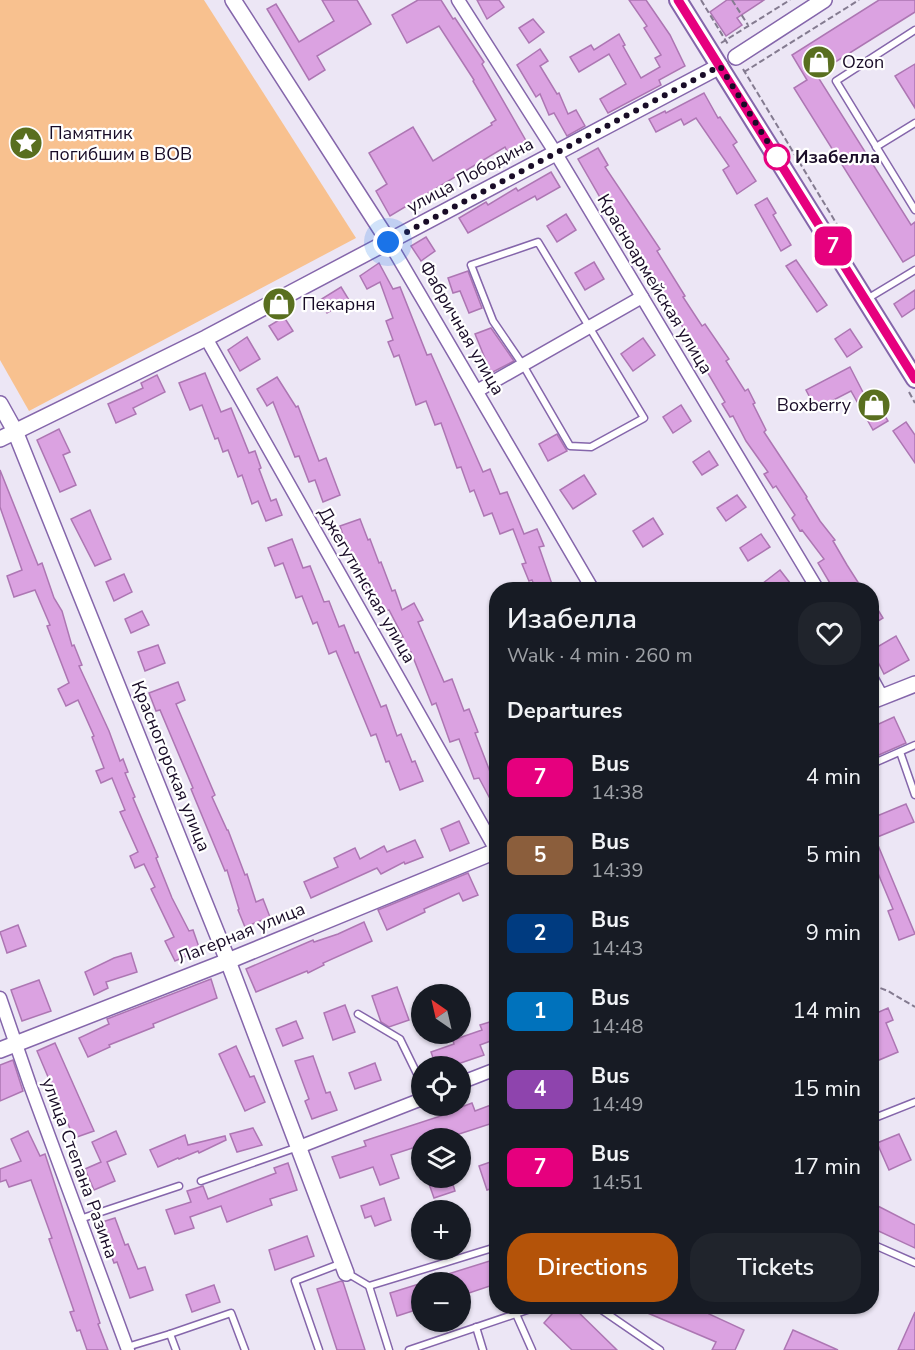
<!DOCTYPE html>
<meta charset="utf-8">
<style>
:root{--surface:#171b24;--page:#20242c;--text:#f1f3f6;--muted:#9ea1a6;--accent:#b45309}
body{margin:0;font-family:"Nunito Sans",sans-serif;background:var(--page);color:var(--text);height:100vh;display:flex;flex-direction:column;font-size:22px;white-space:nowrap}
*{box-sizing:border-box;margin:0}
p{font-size:20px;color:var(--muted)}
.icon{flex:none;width:33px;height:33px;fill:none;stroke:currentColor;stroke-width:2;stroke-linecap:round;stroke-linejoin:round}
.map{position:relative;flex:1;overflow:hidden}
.sheet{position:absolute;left:489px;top:582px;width:390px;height:732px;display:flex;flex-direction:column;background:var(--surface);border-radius:24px;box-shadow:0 2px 4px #0004}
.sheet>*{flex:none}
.badge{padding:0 12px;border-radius:9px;font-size:21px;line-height:39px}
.needle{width:39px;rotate:326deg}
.fabs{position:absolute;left:411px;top:984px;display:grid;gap:12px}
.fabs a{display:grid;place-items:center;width:60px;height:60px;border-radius:50%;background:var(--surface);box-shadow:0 2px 4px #0004;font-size:30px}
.you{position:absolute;width:30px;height:30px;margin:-15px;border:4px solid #fff;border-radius:50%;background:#1a73e8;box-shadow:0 0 0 9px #1a73e833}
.map>.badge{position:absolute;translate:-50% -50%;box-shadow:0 0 0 3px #fff}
h2{padding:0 18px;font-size:22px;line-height:54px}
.round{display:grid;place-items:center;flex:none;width:63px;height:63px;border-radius:24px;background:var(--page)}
.overview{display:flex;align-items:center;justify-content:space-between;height:102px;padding:0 18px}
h1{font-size:28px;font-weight:600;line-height:45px}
.action{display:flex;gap:12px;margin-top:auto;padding:12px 18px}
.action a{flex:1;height:69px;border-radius:24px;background:var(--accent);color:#fff;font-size:24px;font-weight:600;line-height:69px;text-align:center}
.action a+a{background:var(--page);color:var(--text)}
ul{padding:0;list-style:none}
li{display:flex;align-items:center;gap:18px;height:78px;padding:0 18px}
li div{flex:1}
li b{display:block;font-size:22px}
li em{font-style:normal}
li .badge{min-width:66px;font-weight:700;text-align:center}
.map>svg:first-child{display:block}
.green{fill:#f8c18f}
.building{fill:#dba2e1;stroke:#ad76b3;stroke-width:1.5}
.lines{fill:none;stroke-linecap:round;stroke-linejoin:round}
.service-casing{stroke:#8566ab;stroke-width:9}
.minor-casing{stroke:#8566ab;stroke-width:15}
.tertiary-casing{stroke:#8566ab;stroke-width:18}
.secondary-casing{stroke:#8566ab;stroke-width:20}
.path{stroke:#847b90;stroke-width:2;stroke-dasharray:6 3;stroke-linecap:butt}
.service{stroke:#fff;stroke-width:6}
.minor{stroke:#fff;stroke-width:12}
.tertiary{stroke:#fff;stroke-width:15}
.secondary{stroke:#fff;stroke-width:16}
.line-casing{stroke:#fff;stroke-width:14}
.line{stroke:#e6007e;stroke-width:9}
.walk{stroke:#190c27;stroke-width:6;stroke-dasharray:0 10.8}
.stop-dot{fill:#fff;stroke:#e6007e;stroke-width:3}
.labels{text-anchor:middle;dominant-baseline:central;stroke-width:4.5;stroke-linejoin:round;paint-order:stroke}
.poi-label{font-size:18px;fill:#190c27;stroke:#fff;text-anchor:start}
.stop-label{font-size:18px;font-weight:bold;fill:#190c27;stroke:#fff;text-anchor:start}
.street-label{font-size:18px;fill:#190c27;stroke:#fff}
</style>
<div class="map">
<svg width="915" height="1350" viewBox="0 0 915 1350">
<rect width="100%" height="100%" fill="#ece6f5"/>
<path class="green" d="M0 0H204L356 238 29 411 0 360Z"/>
<g class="building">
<path d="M322 0H357L371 24 317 56 325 70 309 80 267 9 276 4 299 42 334 21Z"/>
<path d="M418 0H441L453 19 455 18 484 62 482 64 529 146 510 157 505 147 390 216 376 191 387 184 369 153 413 127 433 161 492 125 491 123 496 120 473 81 474 80 439 26 407 43 392 15Z"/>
<path d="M477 0H499L504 7 487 19Z"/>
<path d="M629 0H646L670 35 685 66 659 80 661 85 608 113 600 99 626 84 609 54 579 72 570 57 591 45 594 50 619 34 625 45 623 46 641 78 660 67 655 58 661 55 644 28 647 26Z"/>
<path d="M727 0H764L737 18 742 25 726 36 710 12Z"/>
<path d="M879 0H915V12L816 74 911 225 915 222V255L903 262 794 88 807 80 792 55Z"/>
<path d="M533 19 544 32 529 43 519 28Z"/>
<path d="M540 49 548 61 540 66 557 94 559 93 568 114 576 110 585 126 567 136 554 113 549 115 540 94 536 97 517 65Z"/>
<path d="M915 64V108L895 76Z"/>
<path d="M704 93 718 118 720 117 737 142 733 145 756 181 737 194 723 170 729 166 696 118 684 125 681 119 656 132 649 119 665 111 666 113Z"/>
<path d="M598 148 608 165 605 167 660 249 657 251 685 296 683 297 702 326 705 324 729 359 726 361 745 391 748 389 755 403 753 404 766 430 764 432 807 497 806 498 820 521 835 540 833 541 847 565 863 590H834L818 563 824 559 802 530 800 531 792 518 795 515 776 486 773 488 764 474 768 472 746 441 733 416 730 417 722 404 725 402 699 358 702 356 660 293 661 292 642 260 618 228 619 227 604 198 601 199 578 159Z"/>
<path d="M551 172 560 187 537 200 535 196 468 233 459 218 486 202 488 205 516 188 518 191Z"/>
<path d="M767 198 776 213 773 215 791 245 781 251 755 205Z"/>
<path d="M566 214 576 230 557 242 547 226Z"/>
<path d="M426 237 435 251 421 261 411 246Z"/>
<path d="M796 260 827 305 817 312 786 266Z"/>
<path d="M594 262 604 279 585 290 575 273Z"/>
<path d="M379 263 393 289 400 287 427 355 431 354 483 472 490 469 500 494 507 492 524 534 537 529 544 546 539 547 554 590H536L532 580 529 581 522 564 526 563 513 529 500 534 492 513 484 516 474 490 470 492 461 467 457 468 441 423 435 425 426 401 416 405 399 355 394 357 388 342 393 340 386 321 393 318 380 282 367 289 360 276Z"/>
<path d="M468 271 482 308 469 313 460 291 453 293 448 278Z"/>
<path d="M341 287 349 300 327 313 320 300Z"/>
<path d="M915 290V308L902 317 894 304Z"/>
<path d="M284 317 293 331 278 340 269 326Z"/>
<path d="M491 328 514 361 491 373 475 334Z"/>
<path d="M850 329 862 347 847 357 835 339Z"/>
<path d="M247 337 260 359 240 371 228 350Z"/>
<path d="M643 338 655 355 633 371 621 354Z"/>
<path d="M850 367 868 402 874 398 888 421 873 430 851 391 816 409 806 390Z"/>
<path d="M205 373 221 412 231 408 249 453 255 451 261 468 259 469 271 501 276 499 282 515 266 521 258 501 252 504 242 475 238 477 228 450 223 452 218 438 215 439 202 405 190 410 179 383Z"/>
<path d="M157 375 165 392 133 408 136 414 116 423 108 404 143 388 141 383Z"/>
<path d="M277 377 296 407 298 406 319 461 326 458 340 495 323 502 315 480 309 482 299 456 295 457 273 402 267 406 257 389Z"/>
<path d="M681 405 691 421 673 433 663 417Z"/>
<path d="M906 422 915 435V463L893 431Z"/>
<path d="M59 429 70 452 63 455 76 485 60 492 37 440Z"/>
<path d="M557 434 567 451 548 461 539 444Z"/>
<path d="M709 451 718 465 702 475 693 462Z"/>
<path d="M0 470 38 565 42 563 54 598 62 611 72 646 74 645 82 665 79 666 109 731 120 761 123 759 128 772 125 773 135 797 133 798 158 857 156 858 172 898 189 931 193 930 200 950 175 961 165 941 174 937 151 889 155 887 144 864 135 868 130 856 138 852 120 812 125 810 112 778 101 783 96 771 104 768 92 737 94 736 78 700 66 706 58 689 69 683 47 626 50 625 35 590 14 597 7 576 22 570 0 507Z"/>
<path d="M584 475 596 494 573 509 560 490Z"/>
<path d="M737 495 746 507 726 521 717 508Z"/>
<path d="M90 510 111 559 95 566 71 519Z"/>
<path d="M653 518 663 534 643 547 633 531Z"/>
<path d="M360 519 368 540 370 539 379 563 381 562 392 591 395 590 402 610 414 603 423 620 418 622 444 682 452 679 464 711 469 709 478 732 475 733 494 782 496 781V810L479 778 474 779 459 739 450 742 436 703 432 705 411 652 405 654 399 638 403 637 389 610 380 613 371 587 367 589 357 561 352 563 340 526Z"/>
<path d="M761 534 770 547 748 561 740 548Z"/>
<path d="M292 539 303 568 310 566 324 602 329 601 339 627 344 625 355 653 358 652 381 707 386 705 397 736 401 734 412 762 415 761 423 781 400 790 389 761 386 762 376 734 371 736 336 651 329 654 317 622 313 624 302 596 296 598 283 563 275 566 268 548Z"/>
<path d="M780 570 790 583 782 590H754Z"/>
<path d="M124 574 132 592 114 601 106 582Z"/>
<path d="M872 600 883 618 872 625Z"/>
<path d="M142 611 149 625 131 633 125 619Z"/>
<path d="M896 636 909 660 884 674 872 650Z"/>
<path d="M158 645 165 663 145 671 138 652Z"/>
<path d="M178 682 185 700 176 704 215 795 212 797 227 830H228L245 875 247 874 256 902 263 899 270 917 245 927 238 910 239 909 227 870 225 871 191 789 193 788 160 710 156 711 149 693Z"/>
<path d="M894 717 906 743 872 758V727Z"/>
<path d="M906 804 914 822 875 838 915 934 899 940 888 911 893 909 872 859V818Z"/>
<path d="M459 821 469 843 450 851 441 829Z"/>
<path d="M415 840 423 857 405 864 404 862 381 874 377 868 311 898 304 882 338 867 334 858 355 848 360 859 384 846 387 852Z"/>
<path d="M468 873 478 895 463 901 459 893 424 909 425 912 387 930 378 910Z"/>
<path d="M364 922 372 941 323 963 324 965 308 973 307 971 256 992 246 969 313 940 314 942 338 934Z"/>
<path d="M18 925 26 946 7 953 0 932Z"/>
<path d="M131 953 137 972 106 982 108 988 94 995 85 972 114 958Z"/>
<path d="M211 979 217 998 153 1024 154 1027 109 1045 110 1047 88 1057 79 1038 109 1024 107 1019Z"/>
<path d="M39 980 51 1011 22 1021 11 990Z"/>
<path d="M397 987 409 1020 389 1027 381 1022 372 996Z"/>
<path d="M345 1005 355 1032 333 1040 324 1013Z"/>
<path d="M888 1008 893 1020 886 1023 898 1052 872 1063V1038L876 1036 872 1025V1015Z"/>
<path d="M496 1020V1039L480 1045 484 1055 452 1066H436L431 1052 454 1044 453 1040 482 1030 480 1025Z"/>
<path d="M296 1021 303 1038 283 1046 276 1029Z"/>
<path d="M55 1043 94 1131 74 1138 37 1051Z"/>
<path d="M236 1046 250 1077 254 1076 265 1102 245 1111 219 1054Z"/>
<path d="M313 1056 326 1093 330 1092 337 1110 312 1119 305 1101 309 1099 295 1061Z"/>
<path d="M13 1060 23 1091 0 1101V1065Z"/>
<path d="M375 1063 381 1080 355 1089 349 1073Z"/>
<path d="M472 1103 475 1111 496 1103V1122L447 1138H422V1145L391 1155 399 1178 380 1185 373 1167 340 1178 332 1157 366 1146 364 1141 453 1112V1110Z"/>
<path d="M253 1128 262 1145 237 1152 230 1134Z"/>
<path d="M28 1131 40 1156 45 1154 100 1323 98 1324 108 1350H87L80 1330 77 1331 70 1312 74 1311 49 1239 52 1238 31 1180 9 1187 6 1180 0 1182V1169L21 1161 11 1139Z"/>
<path d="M116 1131 126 1154 107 1162 115 1181 94 1190 85 1169 101 1162 92 1142Z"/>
<path d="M899 1134 911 1160 889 1170 877 1143Z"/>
<path d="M185 1135 188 1145 225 1136 226 1140 199 1153 198 1151 179 1159 178 1158 158 1167 150 1150Z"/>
<path d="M496 1160V1187L487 1190 479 1166Z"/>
<path d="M288 1163 297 1190 270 1199 272 1205 227 1222 221 1206 190 1217 194 1228 175 1234 166 1210 191 1202 187 1191 203 1186 208 1199 276 1173 274 1168Z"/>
<path d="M438 1178H451L455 1191 434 1198 428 1181Z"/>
<path d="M384 1198 391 1220 375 1226 371 1216 365 1218 361 1206Z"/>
<path d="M872 1203 915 1225V1248L872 1228Z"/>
<path d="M115 1218 125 1245 128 1244 138 1269 145 1267 153 1290 130 1298 117 1262 114 1263 99 1223Z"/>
<path d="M307 1236 314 1256 275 1270 269 1250Z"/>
<path d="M496 1259V1284L460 1296V1282H429V1280Z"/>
<path d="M341 1281 343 1282 365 1350H337L317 1289Z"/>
<path d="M422 1283V1308L397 1316 390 1293Z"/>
<path d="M214 1285 220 1302 192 1312 186 1295Z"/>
<path d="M559 1306H572L617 1350H572L544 1323Z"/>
<path d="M631 1306H713L709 1314 744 1330 735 1350H712L716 1342Z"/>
<path d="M915 1312V1350H898Z"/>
<path d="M793 1330 838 1350H784Z"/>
</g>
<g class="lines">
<defs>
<g id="service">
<path d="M915 30 836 81 915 210"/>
<path d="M876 147 915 123"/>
<path d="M538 242 644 418 591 447 570 446 523 365 493 321 471 265Z"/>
<path d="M867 299 915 270"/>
<path d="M900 752 915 795"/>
<path d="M872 764 915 745"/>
<path d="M358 1014 400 1039 422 1084"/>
<path d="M872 1119 915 1102"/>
<path d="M201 1181 298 1147"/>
<path d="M80 1219 179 1186"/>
<path d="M872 1244 915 1263"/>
<path d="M347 1273 369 1286 496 1247"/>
<path d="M369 1286 389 1350"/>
<path d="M596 1306 660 1350"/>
<path d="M516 1314 532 1350"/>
<path d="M476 1327 483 1350"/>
<path d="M170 1334 231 1313 245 1350"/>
<path d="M127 1347 170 1334 176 1350"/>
<path d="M319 1350 295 1281 342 1263"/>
<path d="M409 1350 539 1306"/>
</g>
<g id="minor">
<path d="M458 0 555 152 818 590"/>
<path d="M389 242 593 590"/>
<path d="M206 338 496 850"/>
<path d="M477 391 642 297"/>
<path d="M872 679 882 697"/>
<path d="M0 998 30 1085 128 1350"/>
<path d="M460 1083 496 1069"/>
<path d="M299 1147 422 1099"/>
</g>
<g id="tertiary">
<path d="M233 0 389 242"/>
<path d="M736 57 824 0"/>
<path d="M0 404 15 431 228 961 346 1273"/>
<path d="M0 439 206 338 720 66"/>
<path d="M872 701 915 684"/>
<path d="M0 1050 228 961 496 851"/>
</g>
<path id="secondary" d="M678 0 915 379"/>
</defs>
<use href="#service" class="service-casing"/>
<use href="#minor" class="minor-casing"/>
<use href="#tertiary" class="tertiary-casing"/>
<use href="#secondary" class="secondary-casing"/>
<g class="path">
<path d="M701 0 729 46"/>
<path d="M732 0 748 25"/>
<path d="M721 43 790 0"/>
<path d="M743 69 847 241"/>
<path d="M744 72 859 0"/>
<path d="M909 392 915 403"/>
<path d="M872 985 888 991 915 1007"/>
</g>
<use href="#service" class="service"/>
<use href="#minor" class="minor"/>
<use href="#tertiary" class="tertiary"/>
<use href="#secondary" class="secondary"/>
</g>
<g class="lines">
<defs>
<path id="line" d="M678 0 915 379"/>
</defs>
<use href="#line" class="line-casing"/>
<use href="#line" class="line"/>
<path class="walk" d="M388 242 720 66 777 157"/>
</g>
<defs>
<symbol id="shop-disc" viewBox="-11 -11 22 22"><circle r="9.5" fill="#596f1f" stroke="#fff"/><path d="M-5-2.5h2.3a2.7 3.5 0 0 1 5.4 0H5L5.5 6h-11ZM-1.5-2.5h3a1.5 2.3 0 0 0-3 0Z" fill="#fff"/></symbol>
<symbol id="sight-disc" viewBox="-11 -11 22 22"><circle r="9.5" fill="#596f1f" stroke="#fff"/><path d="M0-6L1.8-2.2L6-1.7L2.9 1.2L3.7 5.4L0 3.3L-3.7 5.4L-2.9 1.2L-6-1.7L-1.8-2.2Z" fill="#fff"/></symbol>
</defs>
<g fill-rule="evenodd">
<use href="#shop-disc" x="800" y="43" width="38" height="38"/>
<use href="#sight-disc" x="7" y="124" width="38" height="38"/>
<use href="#shop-disc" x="260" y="285" width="38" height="38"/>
<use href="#shop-disc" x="855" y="386" width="38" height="38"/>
</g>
<circle class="stop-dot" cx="777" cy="157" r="12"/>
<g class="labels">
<g class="poi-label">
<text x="842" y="62">Ozon</text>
<text x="49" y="133">Памятник<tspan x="49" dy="21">погибшим в ВОВ</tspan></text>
<text x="302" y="304">Пекарня</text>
<text x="851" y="405" text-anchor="end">Boxberry</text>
</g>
<g class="stop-label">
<text x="795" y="157">Изабелла</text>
</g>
<g class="street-label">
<text transform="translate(470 175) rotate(-28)">улица Лободина</text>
<text transform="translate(655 284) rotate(59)">Красноармейская улица</text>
<text transform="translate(462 328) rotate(60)">Фабричная улица</text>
<text transform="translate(367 585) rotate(60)">Джегутинская улица</text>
<text transform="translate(171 766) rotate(68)">Красногорская улица</text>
<text transform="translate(241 933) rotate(-22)">Лагерная улица</text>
<text transform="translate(80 1168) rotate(70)">улица Степана Разина</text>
</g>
</g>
</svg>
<div class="fabs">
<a><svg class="needle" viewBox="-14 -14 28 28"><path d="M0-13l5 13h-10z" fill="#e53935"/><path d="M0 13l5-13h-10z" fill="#9ea1a6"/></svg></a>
<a><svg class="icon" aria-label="locate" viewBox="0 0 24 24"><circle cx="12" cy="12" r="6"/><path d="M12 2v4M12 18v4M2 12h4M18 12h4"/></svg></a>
<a><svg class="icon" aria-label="layers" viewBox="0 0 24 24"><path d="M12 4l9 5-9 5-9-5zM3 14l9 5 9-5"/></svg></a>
<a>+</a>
<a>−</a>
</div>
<div class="you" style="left:388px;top:242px"></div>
<b class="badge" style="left:833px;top:246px;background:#e6007e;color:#fff">7</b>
<section class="sheet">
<div class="overview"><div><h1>Изабелла</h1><p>Walk · 4 min · 260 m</p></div><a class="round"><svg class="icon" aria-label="heart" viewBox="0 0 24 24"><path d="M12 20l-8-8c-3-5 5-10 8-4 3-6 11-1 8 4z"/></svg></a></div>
<h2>Departures</h2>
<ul>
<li><span class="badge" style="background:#e6007e;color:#fff">7</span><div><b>Bus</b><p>14:38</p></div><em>4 min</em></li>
<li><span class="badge" style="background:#8b5e3c;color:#fff">5</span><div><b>Bus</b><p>14:39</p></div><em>5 min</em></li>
<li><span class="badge" style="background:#003b80;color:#fff">2</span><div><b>Bus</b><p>14:43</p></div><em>9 min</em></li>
<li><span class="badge" style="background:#0072bc;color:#fff">1</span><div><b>Bus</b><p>14:48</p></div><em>14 min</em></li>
<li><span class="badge" style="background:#8e44ad;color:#fff">4</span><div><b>Bus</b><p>14:49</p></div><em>15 min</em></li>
<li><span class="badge" style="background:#e6007e;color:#fff">7</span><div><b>Bus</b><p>14:51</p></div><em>17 min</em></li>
</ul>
<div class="action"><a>Directions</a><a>Tickets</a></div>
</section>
</div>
